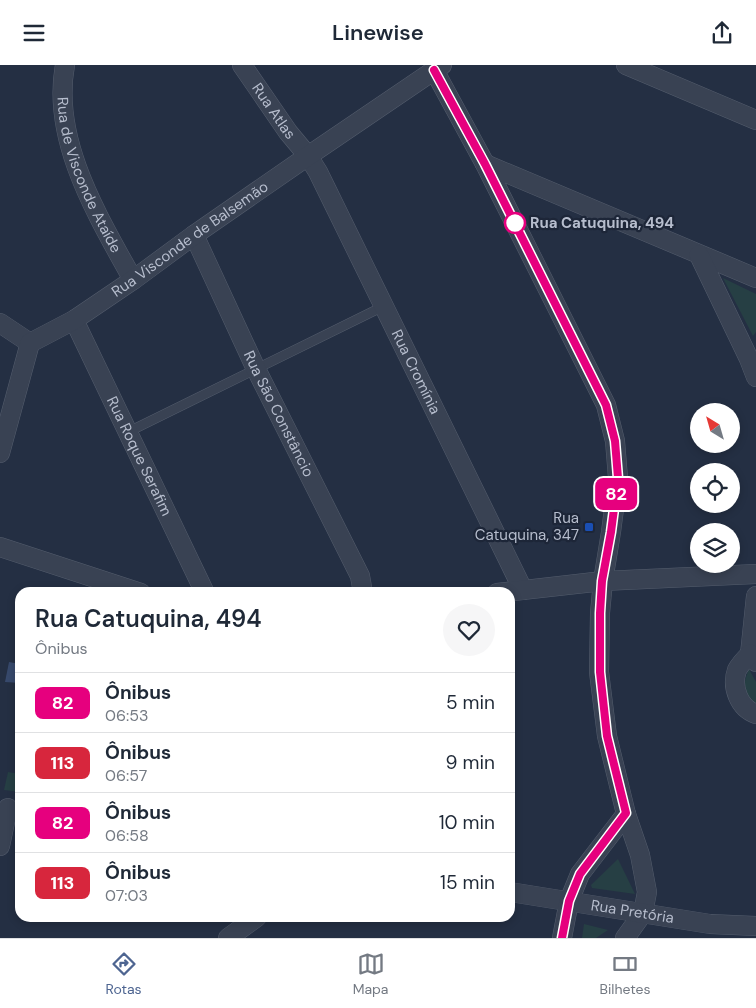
<!DOCTYPE html>
<html lang="pt">
<meta charset="utf-8">
<style>
:root{--surface:#fff;--page:#f6f6f7;--text:#1f2937;--muted:#747a83;--line:#e0e1e3;--accent:#4e6591}
body{margin:0;font-family:"DM Sans",sans-serif;background:var(--page);color:var(--text);height:100vh;display:flex;flex-direction:column;font-size:19px;white-space:nowrap}
*{box-sizing:border-box;margin:0}
p{font-size:16px;color:var(--muted)}
.icon{flex:none;width:28px;height:28px;fill:none;stroke:currentColor;stroke-width:2;stroke-linecap:round;stroke-linejoin:round}
.map{position:relative;flex:1;overflow:hidden}
.side{position:absolute;left:15px;top:522px;width:500px;height:335px;display:flex;flex-direction:column;background:var(--surface);border-radius:15px;box-shadow:0 2px 8px #0003}
.side>*{flex:none}
.badge{padding:0 10px;border-radius:8px;font-size:18px;line-height:32px}
.needle{width:32px;rotate:323deg}
.fabs{position:absolute;left:690px;top:338px;display:grid;gap:10px}
.fabs a{display:grid;place-items:center;width:50px;height:50px;border-radius:50%;background:var(--surface);box-shadow:0 2px 8px #0003;font-size:25px}
.map>.badge{position:absolute;translate:-50% -50%;box-shadow:0 0 0 2px #fff}
.round{display:grid;place-items:center;flex:none;width:52px;height:52px;border-radius:26px;background:var(--page)}
.summary{display:flex;align-items:center;justify-content:space-between;height:85px;padding:0 20px}
h1{font-size:24px;font-weight:600;line-height:38px}
ul{padding:0;list-style:none}
li{display:flex;align-items:center;gap:15px;height:60px;padding:0 20px;border-top:1px solid var(--line)}
li div{flex:1}
li b{display:block;font-size:19px}
li em{font-style:normal}
li .badge{min-width:55px;font-weight:700;text-align:center}
header{display:flex;justify-content:space-between;align-items:center;height:65px;padding:0 20px;background:var(--surface);font-size:22px;font-weight:600}
.dock{display:flex;justify-content:space-around;align-items:center;height:70px;border-top:1px solid var(--line);background:var(--surface);font-size:14px;color:var(--muted)}
.dock a{display:grid;justify-items:center;gap:2px}
.dock .current{color:var(--accent)}
.map>svg:first-child{display:block}
.green{fill:#263f44}
.water{fill:#37496c}
.lines{fill:none;stroke-linecap:round;stroke-linejoin:round}
.lane-casing{stroke:#545d6d;stroke-width:10}
.street-casing{stroke:#545d6d;stroke-width:20}
.lane{stroke:#394253;stroke-width:9}
.street{stroke:#394253;stroke-width:19}
.line-casing{stroke:#fff;stroke-width:11}
.line{stroke:#e6007e;stroke-width:8}
.stop-dot{fill:#fff;stroke:#e6007e;stroke-width:2.5}
.transit-dot{fill:#1a4fb4;stroke:#1d2638;stroke-width:2}
.labels{text-anchor:middle;dominant-baseline:central;stroke-width:4.5;stroke-linejoin:round;paint-order:stroke}
.street-label{font-size:15px;fill:#b6bdcd;stroke:#1d2638}
.stop-label{font-size:15px;font-weight:bold;fill:#b6bdcd;stroke:#1d2638;text-anchor:start}
.poi-label{font-size:15px;fill:#b6bdcd;stroke:#1d2638;text-anchor:end}
</style>
<header><svg class="icon" aria-label="menu" viewBox="0 0 24 24"><path d="M4 6h16M4 12h16M4 18h16"/></svg>Linewise<svg class="icon" aria-label="share" viewBox="0 0 24 24"><path d="M12 15V3M7 8l5-5 5 5M5 13v7h14v-7"/></svg></header>
<div class="map">
<svg width="756" height="873" viewBox="0 0 756 873">
<rect width="100%" height="100%" fill="#242f43"/>
<g class="green">
<path d="M723 213 756 229V267L753 271Z"/>
<path d="M749 604 756 617V639C741 630 743 618 749 604Z"/>
<path d="M8 707 20 709V727L4 725Z"/>
<path d="M618 794 635 829 592 823 591 820Z"/>
<path d="M584 859 608 865 596 873H582Z"/>
</g>
<path class="water" d="M9 597 20 599V618L5 617Z"/>
<g class="lines">
<defs>
<path id="lane" d="M128 367 384 241"/>
<g id="street">
<path id="s1" d="M65 0C51 76 98 151 133 215"/>
<path id="s2" d="M242 0 288 67 308 91 318 107 523 525"/>
<path d="M626 0 756 55"/>
<path d="M434 5 485 99 606 340 615 376 618 413 611 467 603 516 600 548 599 607 607 671 626 749 640 790 647 827 643 848 625 873"/>
<path d="M485 99 756 213"/>
<path id="s3" d="M194 170 256 304 360 511 363 528"/>
<path d="M699 190 749 294 756 312"/>
<path id="s4" d="M74 255 205 528"/>
<path d="M0 258 30 278"/>
<path id="s5" d="M0 388 30 278 74 255 133 215 194 170 308 91 442 0"/>
<path d="M0 482 141 528"/>
<path d="M497 528 603 516 756 509"/>
<path d="M756 531 750 589 756 597"/>
<path d="M750 589C746 593 740 599 737 605 731 622 739 643 756 649"/>
<path d="M0 781 8 743"/>
<path id="s6" d="M510 827 710 859 756 861"/>
<path d="M228 873 257 852"/>
<path d="M562 873 569 836 580 809 626 749"/>
</g>
</defs>
<use href="#lane" class="lane-casing"/>
<use href="#street" class="street-casing"/>
<use href="#lane" class="lane"/>
<use href="#street" class="street"/>
</g>
<g class="lines">
<defs>
<path id="line" d="M434 5 485 99 606 340 615 376 618 413 611 467 602 516 600 548V607L607 671 626 748 580 809 569 836 562 873"/>
</defs>
<use href="#line" class="line-casing"/>
<use href="#line" class="line"/>
</g>
<circle class="stop-dot" cx="515" cy="158" r="10"/>
<rect class="transit-dot" x="584" y="457" width="10" height="10" rx="2.5"/>
<g class="labels">
<g class="street-label">
<text stroke="none"><textPath href="#s2" startOffset="56">Rua Atlas</textPath></text>
<text stroke="none"><textPath href="#s1" startOffset="115">Rua de Visconde Ataíde</textPath></text>
<text stroke="none"><textPath href="#s5" startOffset="305">Rua Visconde de Balsemão</textPath></text>
<text stroke="none"><textPath href="#s2" startOffset="354">Rua Cromínia</textPath></text>
<text stroke="none"><textPath href="#s3" startOffset="198">Rua São Constâncio</textPath></text>
<text stroke="none"><textPath href="#s4" startOffset="151">Rua Roque Serafim</textPath></text>
<text stroke="none"><textPath href="#s6" startOffset="124">Rua Pretória</textPath></text>
</g>
<g class="stop-label">
<text x="530" y="158">Rua Catuquina, 494</text>
</g>
<g class="poi-label">
<text x="579" y="453">Rua<tspan x="579" dy="17">Catuquina, 347</tspan></text>
</g>
</g>
</svg>
<div class="fabs">
<a><svg class="needle" viewBox="-14 -14 28 28"><path d="M0-13l5 13h-10z" fill="#e53935"/><path d="M0 13l5-13h-10z" fill="#747a83"/></svg></a>
<a><svg class="icon" aria-label="locate" viewBox="0 0 24 24"><circle cx="12" cy="12" r="6"/><path d="M12 2v4M12 18v4M2 12h4M18 12h4"/></svg></a>
<a><svg class="icon" aria-label="layers" viewBox="0 0 24 24"><path d="M12 4l9 5-9 5-9-5zM3 14l9 5 9-5"/></svg></a>
</div>
<b class="badge" style="left:616px;top:429px;background:#e6007e;color:#fff">82</b>
<section class="side">
<div class="summary"><div><h1>Rua Catuquina, 494</h1><p>Ônibus</p></div><a class="round"><svg class="icon" aria-label="heart" viewBox="0 0 24 24"><path d="M12 20l-8-8c-3-5 5-10 8-4 3-6 11-1 8 4z"/></svg></a></div>
<ul>
<li><span class="badge" style="background:#e6007e;color:#fff">82</span><div><b>Ônibus</b><p>06:53</p></div><em>5 min</em></li>
<li><span class="badge" style="background:#d7263d;color:#fff">113</span><div><b>Ônibus</b><p>06:57</p></div><em>9 min</em></li>
<li><span class="badge" style="background:#e6007e;color:#fff">82</span><div><b>Ônibus</b><p>06:58</p></div><em>10 min</em></li>
<li><span class="badge" style="background:#d7263d;color:#fff">113</span><div><b>Ônibus</b><p>07:03</p></div><em>15 min</em></li>
</ul>
</section>
</div>
<nav class="dock">
<a class="current"><svg class="icon" aria-label="directions" viewBox="0 0 24 24"><path d="M12 3l9 9-9 9-9-9zM9 14v-3h6M13 9l2 2-2 2"/></svg>Rotas</a>
<a><svg class="icon" aria-label="map" viewBox="0 0 24 24"><path d="M3 6l6-2 6 2 6-2v14l-6 2-6-2-6 2zM9 4v14M15 6v14"/></svg>Mapa</a>
<a><svg class="icon" aria-label="tickets" viewBox="0 0 24 24"><path d="M3 7h18v10H3zM15 7v10"/></svg>Bilhetes</a>
</nav>
